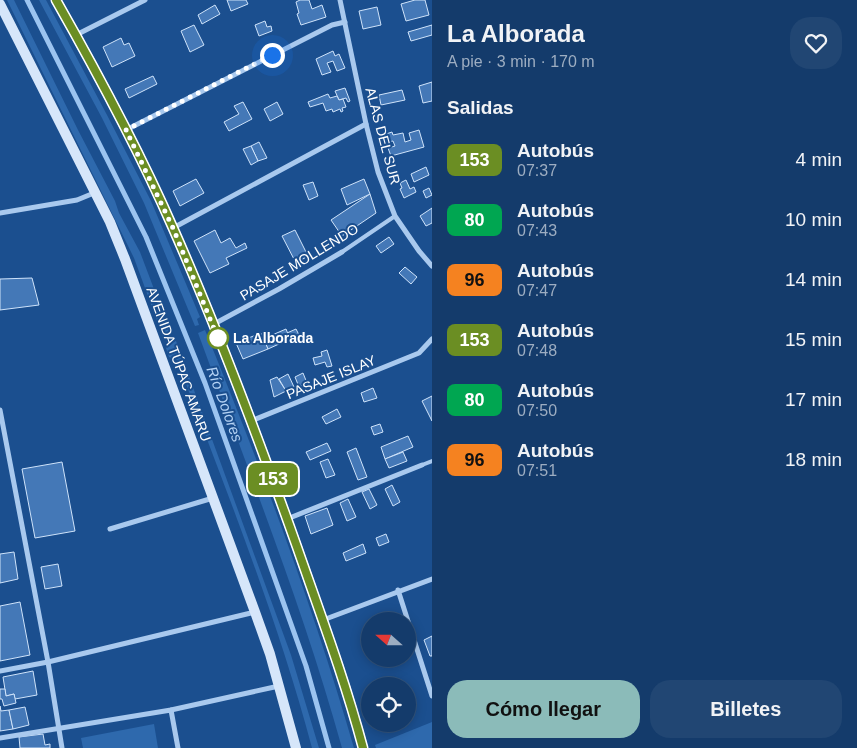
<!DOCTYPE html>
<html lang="es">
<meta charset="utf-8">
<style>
:root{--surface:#143b6b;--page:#214673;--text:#f1f3f6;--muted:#9dadc1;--line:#33557e;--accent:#8bbbb9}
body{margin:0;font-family:Arial,sans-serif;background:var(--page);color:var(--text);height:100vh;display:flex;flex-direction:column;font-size:19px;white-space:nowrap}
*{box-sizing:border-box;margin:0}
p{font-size:16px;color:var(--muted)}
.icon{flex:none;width:28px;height:28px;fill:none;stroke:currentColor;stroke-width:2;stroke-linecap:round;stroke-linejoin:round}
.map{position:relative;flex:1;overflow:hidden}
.drawer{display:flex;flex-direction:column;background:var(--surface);width:425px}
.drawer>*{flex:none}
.badge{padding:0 10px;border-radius:8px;font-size:18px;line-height:32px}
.needle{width:32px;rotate:291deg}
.buttons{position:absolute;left:361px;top:612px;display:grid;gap:10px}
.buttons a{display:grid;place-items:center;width:55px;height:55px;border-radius:50%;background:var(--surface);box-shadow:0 2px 12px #0003,0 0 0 1px var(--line);font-size:25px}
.you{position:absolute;width:25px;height:25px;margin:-12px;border:4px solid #fff;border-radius:50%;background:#1a73e8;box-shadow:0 0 0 8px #1a73e833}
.map>.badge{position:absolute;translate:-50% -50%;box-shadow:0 0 0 2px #fff}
h2{padding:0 15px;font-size:19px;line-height:45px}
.round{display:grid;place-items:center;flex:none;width:52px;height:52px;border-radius:20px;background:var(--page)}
.overview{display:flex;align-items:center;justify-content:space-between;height:85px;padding:0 15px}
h1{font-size:24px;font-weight:700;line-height:38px}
.cta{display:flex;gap:10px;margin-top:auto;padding:10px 15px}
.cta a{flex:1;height:58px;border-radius:20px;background:var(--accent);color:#111;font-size:20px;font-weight:700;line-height:58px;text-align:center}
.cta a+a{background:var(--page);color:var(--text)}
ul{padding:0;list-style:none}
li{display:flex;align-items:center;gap:15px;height:60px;padding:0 15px}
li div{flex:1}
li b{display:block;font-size:19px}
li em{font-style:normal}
li .badge{min-width:55px;font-weight:700;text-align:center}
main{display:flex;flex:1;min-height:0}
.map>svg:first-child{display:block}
.green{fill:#2e69ad}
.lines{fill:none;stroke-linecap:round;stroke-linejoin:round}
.stream{stroke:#9cc4f0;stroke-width:5}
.building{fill:#4478b7;stroke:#cfe3fa}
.lane{stroke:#a9c9ee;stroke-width:4}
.street{stroke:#a9c9ee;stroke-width:5}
.secondary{stroke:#d6e6fa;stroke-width:10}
.line-casing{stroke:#fff;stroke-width:11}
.line{stroke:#6b8e23;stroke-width:8}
.walk{stroke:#fff;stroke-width:5;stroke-dasharray:0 9}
.stop-dot{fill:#fff;stroke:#6b8e23;stroke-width:2.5}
.labels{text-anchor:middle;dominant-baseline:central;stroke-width:4;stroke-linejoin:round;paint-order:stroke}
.street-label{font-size:14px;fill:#fff;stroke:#1b4f8f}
.stop-label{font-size:14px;font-weight:bold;fill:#fff;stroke:#1b4f8f;text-anchor:start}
.water-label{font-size:15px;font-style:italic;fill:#b5d3f5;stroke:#1b4f8f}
</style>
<main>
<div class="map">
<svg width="432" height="748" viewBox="0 0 432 748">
<rect width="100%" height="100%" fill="#1b4f8f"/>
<g class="green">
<path d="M7 0H14L78 130 115 201 119 213 140 252 171 334 163 337 134 258Z"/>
<path d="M39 0H46L107 115 151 201 200 317 197 319 199 325 195 326 144 203 102 118Z"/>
<path d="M205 330C261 467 313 606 354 748H342C303 607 248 470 198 333Z"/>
<path d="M176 341 291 655 319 748H312C277 616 225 488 177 360L169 357 165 345Z"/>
<path d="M432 722V748H376L375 745Z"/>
<path d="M154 724 158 748H83L81 738Z"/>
</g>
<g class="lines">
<path class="stream" d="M27 0 146 237 205 383 306 666 329 748"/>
</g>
<g class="building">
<path d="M227 0H246L248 4 231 11Z"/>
<path d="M300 0H309L312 9 322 5 326 17 301 25 297 14 299 13 296 2Z"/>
<path d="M415 0H425L429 15 406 21 401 4Z"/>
<path d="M215 5 220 14 202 24 198 15Z"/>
<path d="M377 7 381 25 363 29 359 11Z"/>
<path d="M265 21 267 27 271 26 272 31 259 36 255 25Z"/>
<path d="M194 25 204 45 190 52 181 31Z"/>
<path d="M432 25V35L411 41 408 32Z"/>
<path d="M121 38 124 45 129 43 135 56 112 67 103 47Z"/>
<path d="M333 51 335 56 339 54 345 68 337 71 333 61 327 63 331 72 322 75 316 59Z"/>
<path d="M153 76 157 84 129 98 125 89Z"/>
<path d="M432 82V101L423 103 419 86Z"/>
<path d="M345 88 350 101 348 102 346 98 339 100 335 91Z"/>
<path d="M402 90 405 100 381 105 379 95Z"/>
<path d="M328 94 330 98 337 96 339 100 343 99 346 107 342 108 343 111 341 112 340 109 333 112 332 109 326 111 323 103 310 107 308 102Z"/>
<path d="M243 102 252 119 229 131 224 122 239 114 234 106Z"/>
<path d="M277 102 283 114 270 121 264 109Z"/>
<path d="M419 130 424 147 391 156 388 148 395 146 393 141 388 142 386 134 392 132 393 135 403 133 405 142 411 140 409 133Z"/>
<path d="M259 142 267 158 258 161 251 146Z"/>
<path d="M251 146 258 161 251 165 243 149Z"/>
<path d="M426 167 429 175 414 182 411 174Z"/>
<path d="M196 179 204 193 180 206 173 191Z"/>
<path d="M364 179 370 194 347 205 341 189Z"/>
<path d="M406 180 410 189 414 187 416 192 404 198 400 189 402 188 400 183Z"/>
<path d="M313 182 318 196 309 200 303 185Z"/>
<path d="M429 188 432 195 426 198 423 191Z"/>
<path d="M370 194 376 213 342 236 331 220Z"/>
<path d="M432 208V223L426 226 420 216Z"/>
<path d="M215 230 221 243 230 238 236 248 245 243 247 248 226 258 229 264 210 273 194 241Z"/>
<path d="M295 230 308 256 296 263 282 236Z"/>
<path d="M389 237 394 244 381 253 376 246Z"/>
<path d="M405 267 417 277 411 284 399 273Z"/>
<path d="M32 278 39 305 0 310V279Z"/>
<path d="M286 329 290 339 268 349 263 339Z"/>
<path d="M296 329 299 335 290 339 287 333Z"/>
<path d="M261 333 268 349 243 359 236 343Z"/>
<path d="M327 350 332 366 327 367 325 362 315 365 313 358 322 356 321 352Z"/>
<path d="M303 373 307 383 299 387 295 377Z"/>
<path d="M288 374 294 387 286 391 279 379Z"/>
<path d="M277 377 286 391 274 397 270 380Z"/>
<path d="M373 388 377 398 364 402 361 393Z"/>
<path d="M432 396V421L422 401Z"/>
<path d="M337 409 341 417 326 424 322 417Z"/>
<path d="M380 424 383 432 374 435 371 427Z"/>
<path d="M408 436 413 447 385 459 381 447Z"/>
<path d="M327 443 331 451 310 460 306 452Z"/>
<path d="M356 448 367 477 358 480 347 452Z"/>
<path d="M403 452 407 461 389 468 385 459Z"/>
<path d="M328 459 335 475 326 478 320 462Z"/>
<path d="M62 462 75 531 35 538 22 469Z"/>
<path d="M392 485 400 502 393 506 385 489Z"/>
<path d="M369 489 377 505 370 509 362 492Z"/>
<path d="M348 499 356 517 347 521 340 503Z"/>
<path d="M327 508 333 525 311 534 305 516Z"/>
<path d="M386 534 389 542 379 546 376 538Z"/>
<path d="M363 544 366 553 346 561 343 553Z"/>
<path d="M14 552 18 579 0 583V554Z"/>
<path d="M58 564 62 586 45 589 41 567Z"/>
<path d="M20 602 30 655 0 661V606Z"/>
<path d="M432 636V656H430L424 640Z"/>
<path d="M33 671 37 695 15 699 14 694 6 696 3 677Z"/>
<path d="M0 689H5L6 696 14 694 16 703 4 706 2 699H0Z"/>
<path d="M0 706 1 711 9 710 13 729 0 731Z"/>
<path d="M25 707 29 725 13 729 9 710Z"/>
<path d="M43 734 45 745 50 744V748H20L19 737Z"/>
</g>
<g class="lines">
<g class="lane">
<path d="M342 252 395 216"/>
<path d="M422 465 432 461"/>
</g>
<g class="street">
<path d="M340 0 366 124 378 172 395 216 419 251 432 266"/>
<path d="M76 35 145 0"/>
<path d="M126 130 332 25 345 22"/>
<path d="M0 213 77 200 94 193"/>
<path d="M173 228 366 124"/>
<path d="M214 324 279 289 342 252"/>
<path d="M0 410 48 662 62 748"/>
<path d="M251 421 419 353 432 339"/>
<path d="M287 519 422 465"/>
<path d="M110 529 213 498"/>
<path d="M398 590 432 696"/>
<path d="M323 620 432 579"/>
<path d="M0 671 48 662 255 612"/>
<path d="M171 710 178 748"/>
<path d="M0 738 171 710 279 686"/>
</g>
<g class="secondary">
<path d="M56 0C98 74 139 150 173 228 219 332 259 440 297 547 320 613 345 680 363 748"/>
<path d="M0 4 110 222 125 259 255 612 270 654 296 748"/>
</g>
</g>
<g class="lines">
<defs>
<path id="line" d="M56 0C98 74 139 150 173 228 219 332 259 440 297 547 320 613 345 680 363 748"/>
</defs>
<use href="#line" class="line-casing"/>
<use href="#line" class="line"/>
<path class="walk" d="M218 338 219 341 173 228 126 130 272 55"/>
</g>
<circle class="stop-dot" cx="218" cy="338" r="10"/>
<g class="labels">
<g class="street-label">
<text transform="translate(383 136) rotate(75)">ALAS DEL SUR</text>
<text transform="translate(299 262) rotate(-31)">PASAJE MOLLENDO</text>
<text transform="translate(179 364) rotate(70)">AVENIDA TÚPAC AMARU</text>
<text transform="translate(331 377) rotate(-22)">PASAJE ISLAY</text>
</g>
<g class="stop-label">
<text x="233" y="338">La Alborada</text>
</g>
<g class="water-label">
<text transform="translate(225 404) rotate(70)">Río Dolores</text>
</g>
</g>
</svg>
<div class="buttons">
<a><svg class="needle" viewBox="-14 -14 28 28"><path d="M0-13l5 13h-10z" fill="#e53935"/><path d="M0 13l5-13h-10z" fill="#9dadc1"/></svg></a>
<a><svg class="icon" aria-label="locate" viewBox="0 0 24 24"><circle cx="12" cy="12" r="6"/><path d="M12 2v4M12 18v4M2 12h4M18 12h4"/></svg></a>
</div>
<div class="you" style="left:272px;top:55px"></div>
<b class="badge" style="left:273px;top:479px;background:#6b8e23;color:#fff">153</b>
</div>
<section class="drawer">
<div class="overview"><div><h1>La Alborada</h1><p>A pie · 3 min · 170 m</p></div><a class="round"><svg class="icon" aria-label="heart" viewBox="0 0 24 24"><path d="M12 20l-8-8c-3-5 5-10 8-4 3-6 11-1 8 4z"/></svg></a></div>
<h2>Salidas</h2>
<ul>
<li><span class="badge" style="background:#6b8e23;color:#fff">153</span><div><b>Autobús</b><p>07:37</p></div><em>4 min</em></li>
<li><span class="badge" style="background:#00a651;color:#fff">80</span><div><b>Autobús</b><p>07:43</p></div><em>10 min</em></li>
<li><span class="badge" style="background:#f58220;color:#111">96</span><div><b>Autobús</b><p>07:47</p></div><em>14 min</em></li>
<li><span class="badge" style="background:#6b8e23;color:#fff">153</span><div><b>Autobús</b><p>07:48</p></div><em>15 min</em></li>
<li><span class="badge" style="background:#00a651;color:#fff">80</span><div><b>Autobús</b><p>07:50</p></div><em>17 min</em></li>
<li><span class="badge" style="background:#f58220;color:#111">96</span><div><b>Autobús</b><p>07:51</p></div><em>18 min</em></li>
</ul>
<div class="cta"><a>Cómo llegar</a><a>Billetes</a></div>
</section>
</main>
